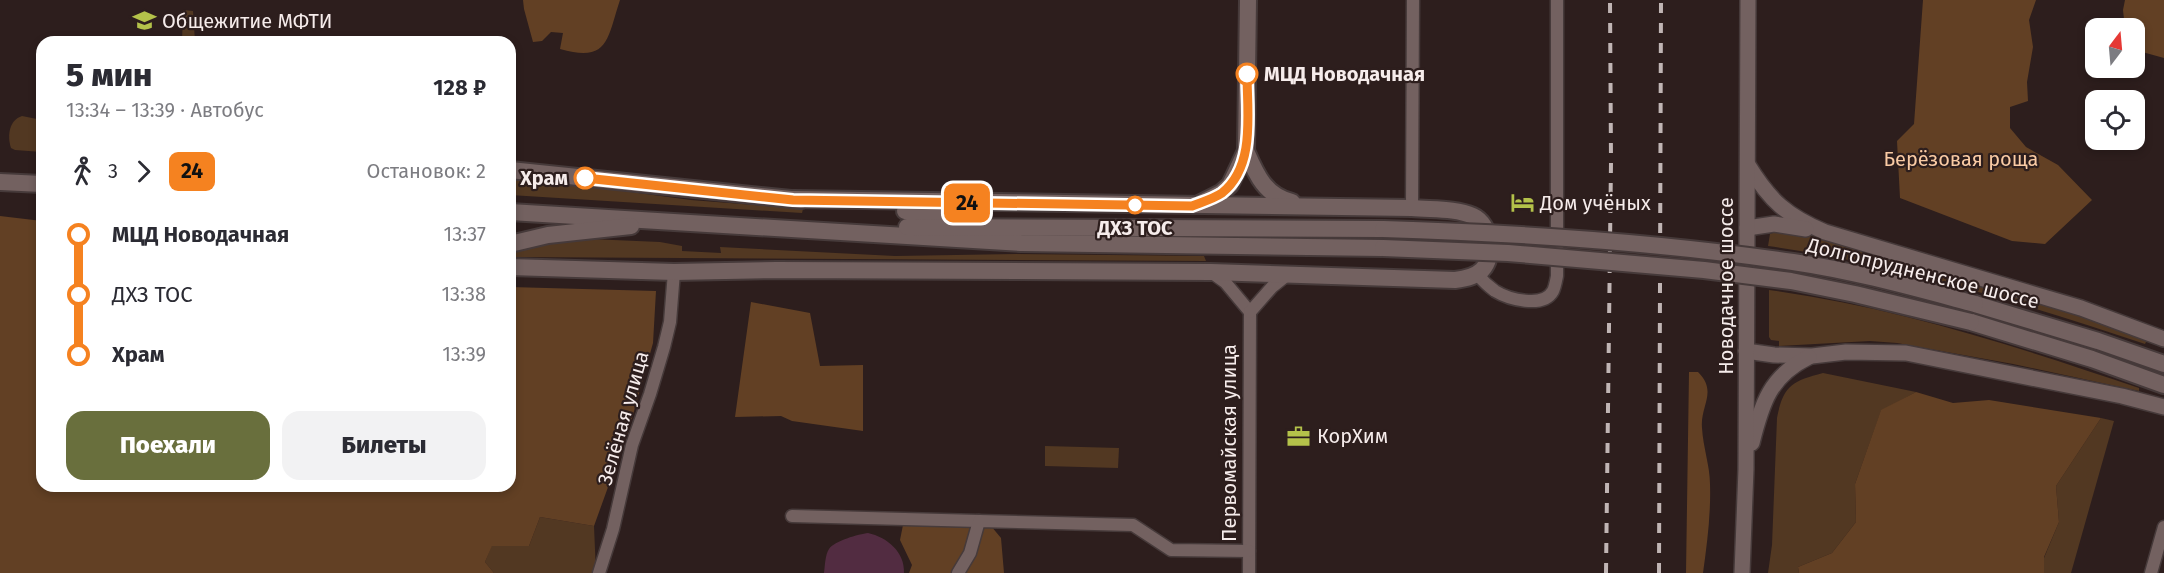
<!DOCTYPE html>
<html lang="ru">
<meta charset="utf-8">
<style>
:root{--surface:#fff;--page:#f2f2f3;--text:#2b2b33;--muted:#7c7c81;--accent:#696f3d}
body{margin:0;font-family:"Fira Sans",sans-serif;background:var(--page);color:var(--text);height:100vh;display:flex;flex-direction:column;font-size:22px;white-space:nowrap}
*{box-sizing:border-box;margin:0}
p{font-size:20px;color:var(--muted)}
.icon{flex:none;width:33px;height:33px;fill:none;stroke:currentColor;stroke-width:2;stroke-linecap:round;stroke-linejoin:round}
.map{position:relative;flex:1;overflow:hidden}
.side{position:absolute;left:36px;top:36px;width:480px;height:456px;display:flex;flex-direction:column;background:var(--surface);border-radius:18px;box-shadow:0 3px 9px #0003}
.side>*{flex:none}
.badge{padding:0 12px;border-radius:9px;font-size:21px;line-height:39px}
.needle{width:39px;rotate:16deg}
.buttons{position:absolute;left:2085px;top:18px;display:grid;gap:12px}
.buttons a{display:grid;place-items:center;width:60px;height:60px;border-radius:12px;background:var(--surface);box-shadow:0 3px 9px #0003;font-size:30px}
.map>.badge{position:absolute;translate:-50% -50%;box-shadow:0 0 0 3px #fff}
.legs{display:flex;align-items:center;gap:9px;height:66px;padding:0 30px;font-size:20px}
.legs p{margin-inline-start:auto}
.summary{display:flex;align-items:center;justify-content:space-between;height:102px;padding:0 30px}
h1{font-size:33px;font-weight:800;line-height:45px}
.action{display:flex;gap:12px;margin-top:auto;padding:12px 30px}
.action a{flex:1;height:69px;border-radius:18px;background:var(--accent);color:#fff;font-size:24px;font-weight:800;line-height:69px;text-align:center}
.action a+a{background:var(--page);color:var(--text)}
ul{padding:0 30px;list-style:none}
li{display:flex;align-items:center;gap:21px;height:60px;font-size:22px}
li i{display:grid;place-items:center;width:9px;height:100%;margin:0 8px;background:currentColor}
li i::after{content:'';width:15px;height:15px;margin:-8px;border:4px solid;border-radius:50%;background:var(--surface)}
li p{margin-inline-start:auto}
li:first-child i{background:linear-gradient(#0000 50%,currentColor 0)}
li:last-child i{background:linear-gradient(currentColor 50%,#0000 0)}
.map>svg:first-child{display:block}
.green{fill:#523822}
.forest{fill:#624024}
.water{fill:#522c41}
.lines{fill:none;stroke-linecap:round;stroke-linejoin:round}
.minor-casing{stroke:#463a3a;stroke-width:15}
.tertiary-casing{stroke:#463a3a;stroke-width:18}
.secondary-casing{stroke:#463a3a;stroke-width:20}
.minor{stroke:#736160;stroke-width:12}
.tertiary{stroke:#736160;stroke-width:15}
.secondary{stroke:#736160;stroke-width:16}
.rail{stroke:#c0b5b4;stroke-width:4;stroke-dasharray:10 10;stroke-linecap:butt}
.secondary-bridge-casing{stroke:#463a3a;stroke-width:20;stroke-linecap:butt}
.secondary-bridge{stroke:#736160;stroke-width:16}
.line-1-casing{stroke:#fff;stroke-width:14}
.line-1{stroke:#f58220;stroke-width:9}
.stop-1-dot{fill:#fff;stroke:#f58220;stroke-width:3}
.labels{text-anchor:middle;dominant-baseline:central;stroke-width:4.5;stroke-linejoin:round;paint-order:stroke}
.poi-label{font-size:20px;fill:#f6eceb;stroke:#2d1e1d;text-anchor:start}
.stop-label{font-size:20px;font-weight:bold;fill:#f6eceb;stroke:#2d1e1d;text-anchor:start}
.park-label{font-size:20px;fill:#facba4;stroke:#2d1e1d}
.street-label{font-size:20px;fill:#f6eceb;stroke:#2d1e1d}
</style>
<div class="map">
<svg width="2164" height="573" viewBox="0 0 2164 573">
<rect width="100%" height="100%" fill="#2d1e1d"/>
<g class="green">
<path d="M183 10 193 11 195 42H182Z"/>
<path d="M22 116 42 120V152L15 150 11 148C7 136 9 120 22 116Z"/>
<path d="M510 176 691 200 803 209 802 213 510 195Z"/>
<path d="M1793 229 1832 239 2070 311 2147 340 2145 344C2022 303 1896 264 1768 246L1770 234 1776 232 1790 234Z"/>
<path d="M590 239 660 242 682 246V251L721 253 720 247 895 256 1016 254 1204 256 1206 261 510 257V251L559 241Z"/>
<path d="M1769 290C1896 307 2018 347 2139 388V391L2013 364 1897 343 1870 341 1779 346V341L1771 340 1769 337Z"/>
<path d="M1823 373 1916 392 1881 411 1855 484 1856 522 1832 553 1798 567 1799 573H1768L1772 545 1777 418C1783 386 1792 381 1823 373Z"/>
<path d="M2101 418 2114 421 2071 573H2044V558L2059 522 2056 486Z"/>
<path d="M1045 446 1119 448 1118 468 1045 466Z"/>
<path d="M540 517 594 526 596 573H494L485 562 492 545 529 546Z"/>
</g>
<g class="forest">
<path d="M523 0H620C607 39 609 63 560 49L563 33 551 32 542 41 533 42 524 9Z"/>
<path d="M1923 0H2036L2029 20 2033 47 2027 82 2028 101 2010 107V128L2026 147 2058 165 2092 200 2045 244 2012 241 1900 198 1897 141 1914 124Z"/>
<path d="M2125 0H2164V58L2135 50 2134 28H2125L2123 10Z"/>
<path d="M0 216 42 221V486H510V287L656 291 653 343 629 429 594 526 540 517 529 546H492L485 562 494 573H0Z"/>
<path d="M751 302 810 313 820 366 863 365V431L792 421 781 416 735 417Z"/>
<path d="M1689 372H1698C1718 392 1700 405 1702 428 1703 447 1710 466 1710 484 1711 514 1707 544 1703 573H1686Z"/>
<path d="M1916 392 1953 403 1989 400 2101 418 2056 486 2059 522 2044 557V573H1799L1798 567 1832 553 1856 522 1855 484 1881 410Z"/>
<path d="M916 524 991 526 1001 538 1004 573H909L912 565 900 540 903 525Z"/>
</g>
<path class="water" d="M868 533C887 537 905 552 904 573H824C825 566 825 555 829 549 834 541 859 534 868 533Z"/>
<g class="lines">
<defs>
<g id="minor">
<path d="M1412 208 1413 0"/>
<path d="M1211 272 1225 282 1250 312 1249 573"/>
<path d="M1477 274C1482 280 1488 286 1495 291 1508 299 1543 309 1553 291 1555 287 1556 281 1557 276V0"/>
<path d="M1250 312 1272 287 1287 275"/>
<path d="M792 516 979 521"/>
<path d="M599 573 613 529 632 445 650 394 664 347 670 322 674 272"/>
<path d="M958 573 970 553 979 521 1133 525 1171 550 1249 551"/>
<path d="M2151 573 2164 527"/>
</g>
<g id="tertiary">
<path d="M1748 165C1770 201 1787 216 1825 232L2081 308 2164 339"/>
<path d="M1747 228 1774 224 1806 229"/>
<path d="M1746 351 1774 355 1812 356 1846 352 1906 353 2122 396 2164 407"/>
<path d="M1752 443C1762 403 1770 376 1809 357"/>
<path d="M1742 573 1746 469 1748 0"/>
</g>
<g id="secondary">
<path d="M1246 151C1256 174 1265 196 1292 202"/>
<path d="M510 170 801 200"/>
<path d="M0 182 42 184"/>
<path d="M1199 204 1221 193 1230 185 1246 151 1248 0"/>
<path d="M905 211 972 218"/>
<path d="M510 212 1021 243 1383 248"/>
<path d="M907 227 1383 229"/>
<path d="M510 244 548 235 631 226"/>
<path d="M510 267 674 272 776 270 1211 272 1455 280C1464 279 1475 277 1482 270 1495 257 1491 224 1473 216 1455 208 1432 210 1412 208L793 199"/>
<path d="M1975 304 2098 341 2164 364"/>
<path d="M1971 322 2092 359 2164 385"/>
</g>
</defs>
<use href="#minor" class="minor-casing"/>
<use href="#tertiary" class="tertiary-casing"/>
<use href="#secondary" class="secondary-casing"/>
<use href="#minor" class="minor"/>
<use href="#tertiary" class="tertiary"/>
<use href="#secondary" class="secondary"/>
<g class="rail">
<path d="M1606 573 1611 162 1610 0"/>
<path d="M1659 573 1661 0"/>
</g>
<defs>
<g id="secondary-bridge">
<path d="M1383 229C1520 233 1657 242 1793 262 1855 271 1915 288 1975 304"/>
<path d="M1383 248 1508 253 1704 270 1791 281 1855 294 1971 322"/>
</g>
</defs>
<use href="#secondary-bridge" class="secondary-bridge-casing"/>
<use href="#secondary-bridge" class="secondary-bridge"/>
</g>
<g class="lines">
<defs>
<path id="line-1" d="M585 178 793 200 1192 206C1202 202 1213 199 1222 193 1256 166 1247 112 1247 74"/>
</defs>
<use href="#line-1" class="line-1-casing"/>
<use href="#line-1" class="line-1"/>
</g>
<defs>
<symbol id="university-bare" viewBox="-9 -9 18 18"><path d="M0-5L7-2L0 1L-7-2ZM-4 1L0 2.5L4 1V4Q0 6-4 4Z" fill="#b4c24a" stroke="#2d1e1d" stroke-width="2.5" paint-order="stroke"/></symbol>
<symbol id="hotel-bare" viewBox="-9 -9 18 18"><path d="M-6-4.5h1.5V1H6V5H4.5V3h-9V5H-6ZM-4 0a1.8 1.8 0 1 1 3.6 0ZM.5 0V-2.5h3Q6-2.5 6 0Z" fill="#b4c24a" stroke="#2d1e1d" stroke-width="2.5" paint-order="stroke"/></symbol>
<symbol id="office-bare" viewBox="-9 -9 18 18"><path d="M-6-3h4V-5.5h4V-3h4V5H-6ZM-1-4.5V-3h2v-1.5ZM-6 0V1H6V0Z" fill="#b4c24a" stroke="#2d1e1d" stroke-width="2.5" paint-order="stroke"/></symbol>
</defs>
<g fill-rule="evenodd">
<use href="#university-bare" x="128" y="4" width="33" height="33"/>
<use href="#hotel-bare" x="1506" y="186" width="33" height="33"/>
<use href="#office-bare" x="1282" y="420" width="33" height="33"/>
</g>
<g class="stop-1-dot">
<circle cx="1247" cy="74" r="10"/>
<circle cx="585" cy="178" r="10"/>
<circle cx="1135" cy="205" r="8"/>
</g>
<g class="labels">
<g class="poi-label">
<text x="162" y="21">Общежитие МФТИ</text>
<text x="1540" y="203">Дом учёных</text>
<text x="1317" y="436">КорХим</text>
</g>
<g class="stop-label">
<text x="1264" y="74">МЦД Новодачная</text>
<text x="568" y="178" text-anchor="end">Храм</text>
<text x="1135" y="228" text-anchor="middle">ДХЗ ТОС</text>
</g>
<g class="park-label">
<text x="1961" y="159">Берёзовая роща</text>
</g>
<g class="street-label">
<text transform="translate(1923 273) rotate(14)">Долгопрудненское шоссе</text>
<text transform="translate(1726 286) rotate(-90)">Новодачное шоссе</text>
<text transform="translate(623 418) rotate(-74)">Зелёная улица</text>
<text transform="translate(1229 443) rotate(-90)">Первомайская улица</text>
</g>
</g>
</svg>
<div class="buttons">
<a><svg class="needle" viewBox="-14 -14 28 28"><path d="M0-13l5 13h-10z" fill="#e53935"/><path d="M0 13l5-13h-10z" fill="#7c7c81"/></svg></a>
<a><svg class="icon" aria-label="locate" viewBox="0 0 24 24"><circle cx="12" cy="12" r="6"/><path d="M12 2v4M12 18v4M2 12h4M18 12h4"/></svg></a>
</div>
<b class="badge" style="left:967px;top:203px;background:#f58220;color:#111">24</b>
<section class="side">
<div class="summary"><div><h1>5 мин</h1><p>13:34 – 13:39 · Автобус</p></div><b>128 ₽</b></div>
<div class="legs"><svg class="icon" aria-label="walk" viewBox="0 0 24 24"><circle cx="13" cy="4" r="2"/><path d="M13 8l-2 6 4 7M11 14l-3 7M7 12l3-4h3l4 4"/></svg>3<svg class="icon" aria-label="forward" viewBox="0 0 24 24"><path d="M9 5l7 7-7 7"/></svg><b class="badge" style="background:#f58220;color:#111">24</b><p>Остановок: 2</p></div>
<ul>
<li><i style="color:#f58220"></i><b>МЦД Новодачная</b><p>13:37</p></li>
<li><i style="color:#f58220"></i><span>ДХЗ ТОС</span><p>13:38</p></li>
<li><i style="color:#f58220"></i><b>Храм</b><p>13:39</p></li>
</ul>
<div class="action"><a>Поехали</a><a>Билеты</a></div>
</section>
</div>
